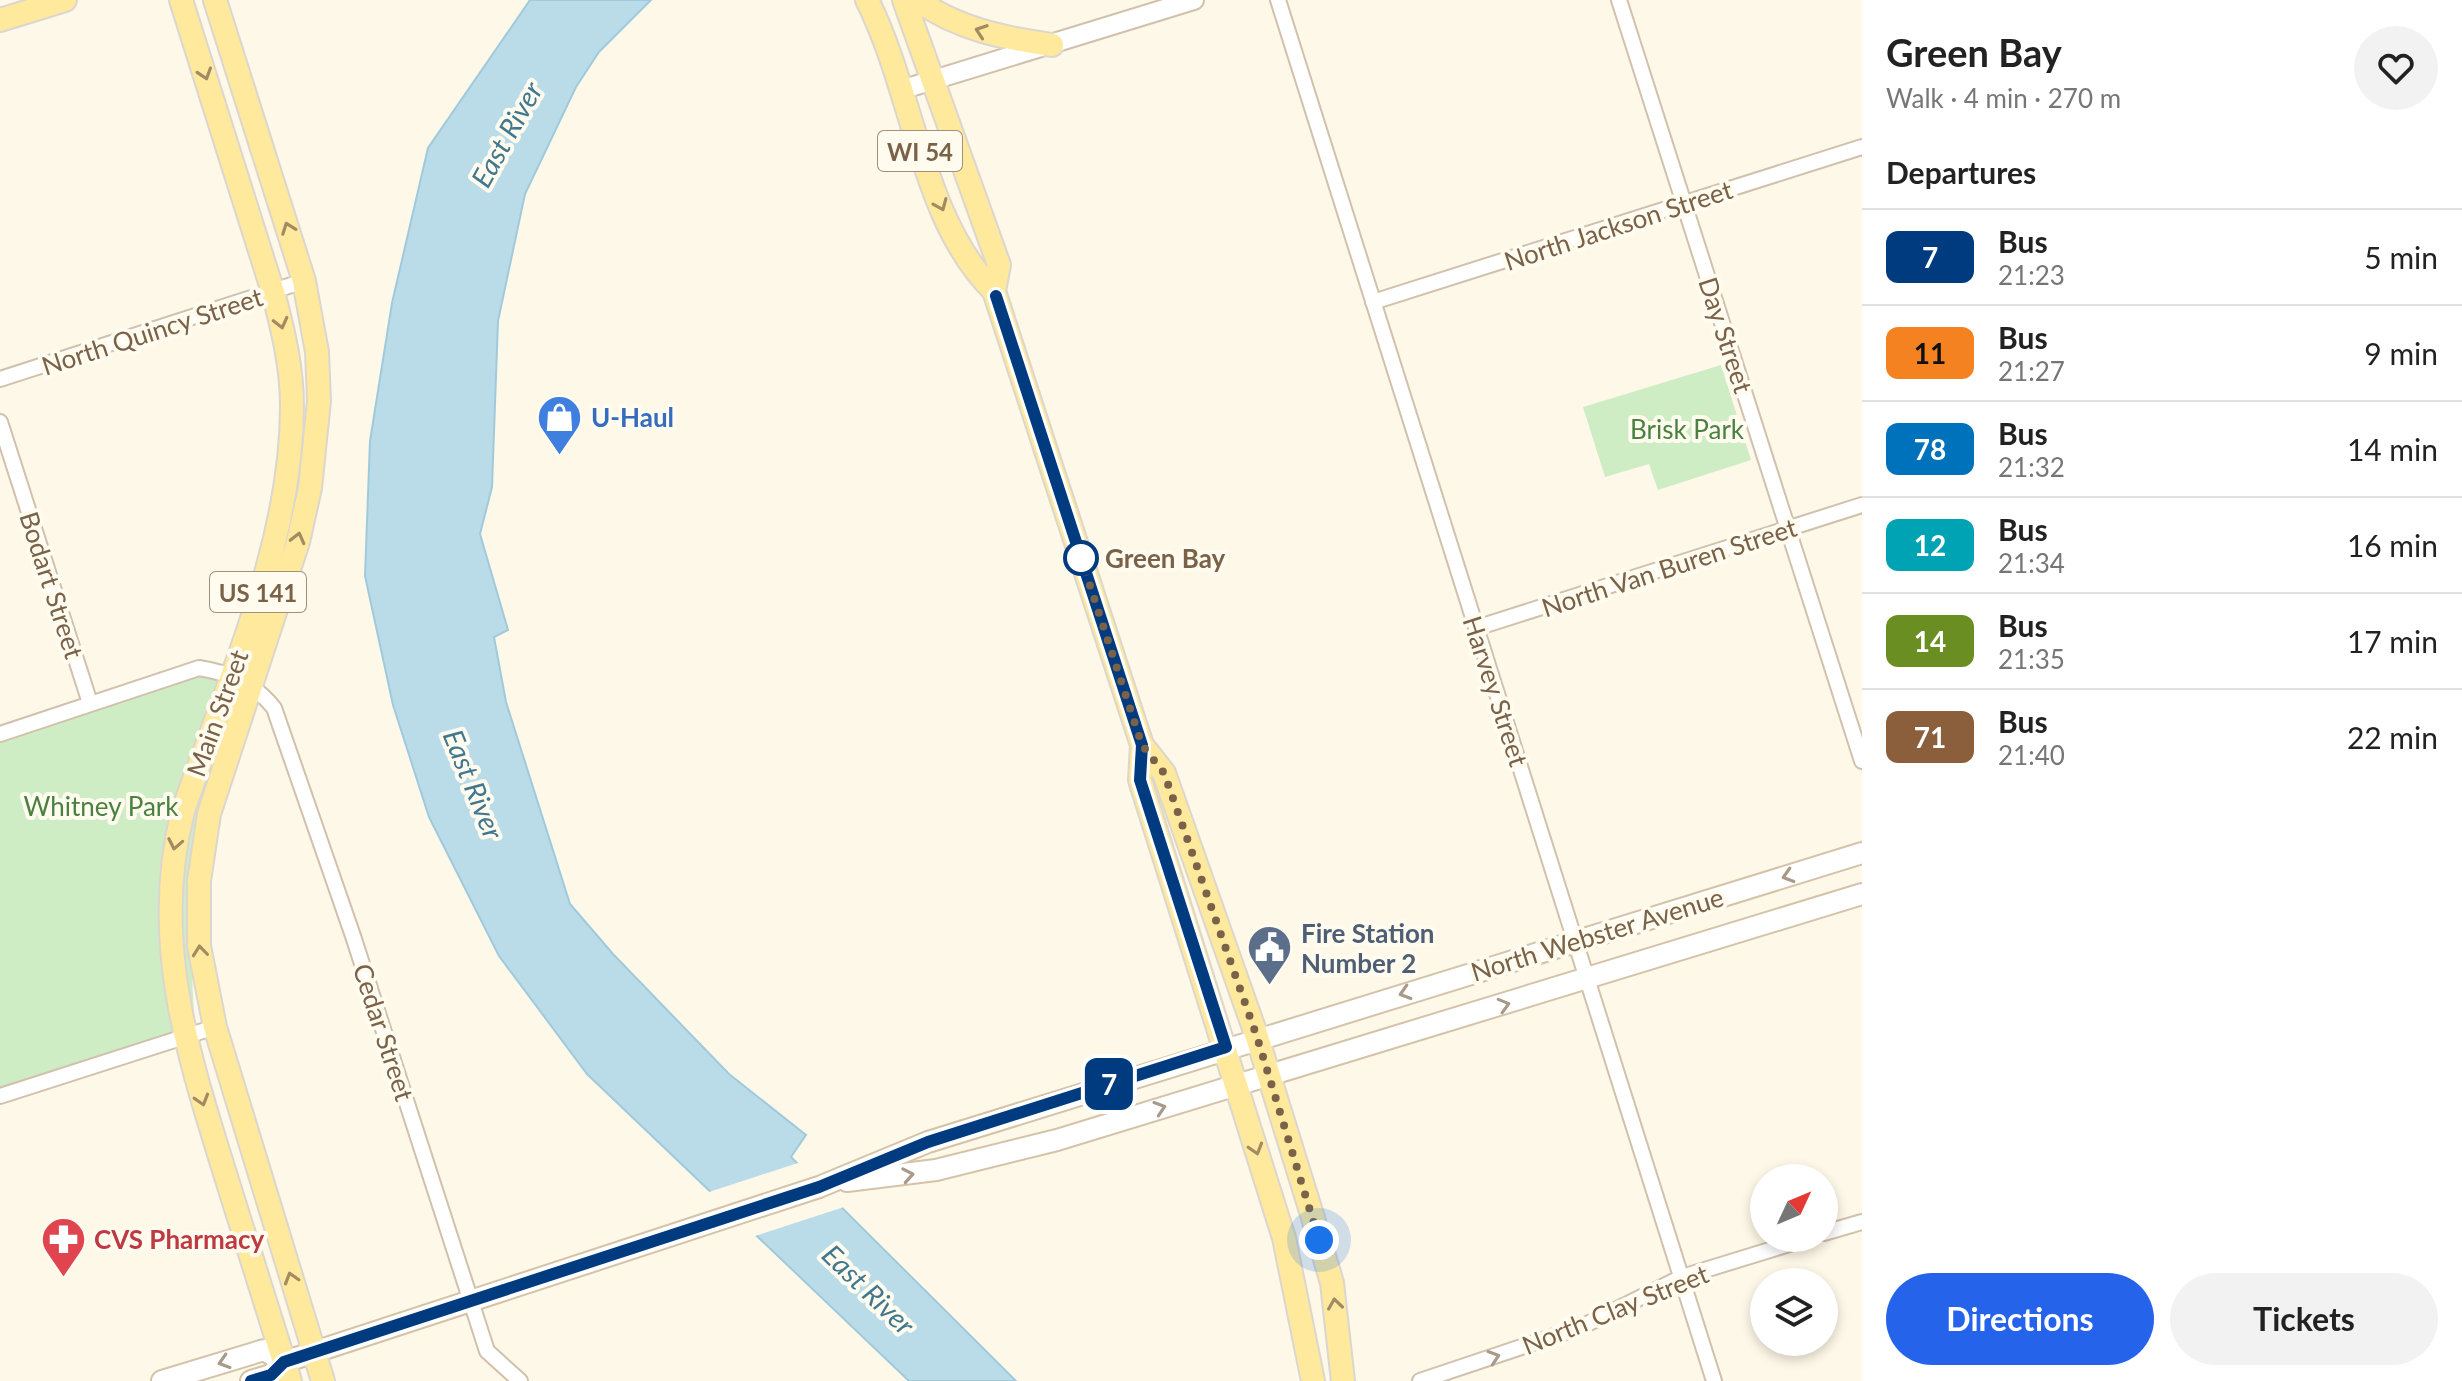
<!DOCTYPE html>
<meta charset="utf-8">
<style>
:root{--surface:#fff;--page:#f2f2f2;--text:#222;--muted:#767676;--line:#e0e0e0;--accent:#2563eb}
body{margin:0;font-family:Lato,sans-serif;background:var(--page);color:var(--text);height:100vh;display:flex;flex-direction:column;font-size:30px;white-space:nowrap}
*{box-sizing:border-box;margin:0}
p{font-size:26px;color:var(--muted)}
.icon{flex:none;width:44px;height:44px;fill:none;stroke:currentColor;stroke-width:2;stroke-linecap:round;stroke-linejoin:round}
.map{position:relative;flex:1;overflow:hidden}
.sheet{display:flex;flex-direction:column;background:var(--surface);width:600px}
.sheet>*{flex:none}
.badge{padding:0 16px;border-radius:12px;font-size:28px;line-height:52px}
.needle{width:52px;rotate:46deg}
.buttons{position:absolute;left:1750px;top:1164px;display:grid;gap:16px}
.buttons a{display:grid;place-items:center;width:88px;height:88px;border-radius:50%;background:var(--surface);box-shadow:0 4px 12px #0003;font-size:40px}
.you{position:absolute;width:40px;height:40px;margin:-20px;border:6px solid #fff;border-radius:50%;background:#1a73e8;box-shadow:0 0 0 12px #1a73e833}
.map>.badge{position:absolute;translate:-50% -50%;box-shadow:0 0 0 4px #fff}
h2{padding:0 24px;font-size:30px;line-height:72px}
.round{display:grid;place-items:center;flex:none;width:84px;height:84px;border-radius:42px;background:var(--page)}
.summary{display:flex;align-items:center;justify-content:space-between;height:136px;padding:0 24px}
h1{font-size:38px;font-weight:700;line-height:60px}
.cta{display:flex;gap:16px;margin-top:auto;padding:16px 24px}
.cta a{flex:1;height:92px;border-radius:48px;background:var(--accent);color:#fff;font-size:32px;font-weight:700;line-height:92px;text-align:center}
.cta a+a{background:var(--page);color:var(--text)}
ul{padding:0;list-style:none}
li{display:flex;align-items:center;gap:24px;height:96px;padding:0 24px;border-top:2px solid var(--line)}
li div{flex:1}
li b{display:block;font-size:30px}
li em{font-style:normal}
li .badge{min-width:88px;font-weight:700;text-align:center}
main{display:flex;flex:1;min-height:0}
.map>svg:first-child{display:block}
.green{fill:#cfedc4}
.water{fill:#badce9;stroke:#a0cadc;stroke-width:2}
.pier{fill:#fef8e8}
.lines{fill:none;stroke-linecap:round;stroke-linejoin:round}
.minor-casing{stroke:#d1c1ac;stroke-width:18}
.tertiary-casing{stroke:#d1c1ac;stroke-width:22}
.secondary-casing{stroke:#d4c3a9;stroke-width:24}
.primary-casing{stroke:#dcd6d0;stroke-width:26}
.minor{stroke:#fff;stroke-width:14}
.tertiary{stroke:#fff;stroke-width:18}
.secondary{stroke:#fff;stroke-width:20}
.primary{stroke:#ffe99d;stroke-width:22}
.oneway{stroke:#a28a62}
.oneway2{stroke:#a99989}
.line-casing{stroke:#fff;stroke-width:18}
.line{stroke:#003b80;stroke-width:12}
.walk{stroke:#7a6249;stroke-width:8;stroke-dasharray:0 14.4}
.stop-dot{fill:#fff;stroke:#003b80;stroke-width:4}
.labels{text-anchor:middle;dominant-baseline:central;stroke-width:8;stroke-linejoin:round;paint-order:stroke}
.shield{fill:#fffbef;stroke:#a2907b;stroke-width:2}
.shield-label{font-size:24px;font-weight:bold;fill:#7a6249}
.street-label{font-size:26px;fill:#7a6249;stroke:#fffbef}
.shop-label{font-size:26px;font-weight:bold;fill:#366cbe;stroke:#fffbef;text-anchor:start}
.park-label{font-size:26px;fill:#4a8140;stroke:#fffbef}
.stop-label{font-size:26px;font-weight:bold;fill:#7a6249;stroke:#fffbef;text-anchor:start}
.service-label{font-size:26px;font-weight:bold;fill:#4e5e75;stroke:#fffbef;text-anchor:start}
.health-label{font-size:26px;font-weight:bold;fill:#be3a42;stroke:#fffbef;text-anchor:start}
.water-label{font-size:28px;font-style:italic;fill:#41778f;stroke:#fffbef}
</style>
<main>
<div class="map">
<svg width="1862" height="1381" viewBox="0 0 1862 1381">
<rect width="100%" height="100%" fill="#fef8e8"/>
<g class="green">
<path d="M1721 365 1751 460 1658 490 1649 464 1605 477 1583 407Z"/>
<path d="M199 668 247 684 188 898 195 1034 0 1096V734Z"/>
</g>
<path class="water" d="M530 0H651L599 52 576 87 525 194 498 321 492 487 480 534 508 630 494 637 506 702 570 904 613 954 729 1074 806 1135 791 1157 1016 1381H909L587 1074 499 956 429 817 393 705 365 576 370 441 392 303 428 148Z"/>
<path class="pier" d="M801 1162 844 1207 752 1237 706 1193Z"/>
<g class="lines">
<defs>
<g id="minor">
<path d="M1278 0 1714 1381"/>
<path d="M1619 0 1862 761"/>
<path d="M1373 302 1862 147"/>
<path d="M0 379 304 281"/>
<path d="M0 422 90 703"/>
<path d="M1476 628 1862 505"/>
<path d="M0 734 199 668C230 673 254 683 274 708L353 936 487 1351 520 1381"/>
<path d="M0 1096 215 1027"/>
<path d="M1824 1233 1862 1222"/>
<path d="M1420 1381 1581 1327 1682 1277 1809 1238"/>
</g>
<path id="tertiary" d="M904 89 1194 0"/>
<g id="secondary">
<path d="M847 1181 936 1170 1057 1140 1862 894"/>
<path d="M162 1381 264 1350 284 1362"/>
<path d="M251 1381 271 1375 284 1362 819 1187 928 1142 1862 853"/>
</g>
<g id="primary">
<path d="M181 0 273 292C283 330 292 367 292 406 292 546 227 682 183 811 151 936 186 1048 223 1167 245 1238 268 1309 290 1381"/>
<path d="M215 0 304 281 317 352 319 401 310 488 298 542 209 814 199 881V946L215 1027 323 1381"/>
<path d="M867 0C913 90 922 221 994 291"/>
<path d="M904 0 999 265 994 291 1142 745 1140 780 1284 1238 1313 1381"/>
<path d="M917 0C958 29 1003 38 1052 45"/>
<path d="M0 20 65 0"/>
<path d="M1142 745 1164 773 1257 1037 1313 1218 1332 1283 1343 1381"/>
</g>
</defs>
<use href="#minor" class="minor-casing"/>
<use href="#tertiary" class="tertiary-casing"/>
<use href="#secondary" class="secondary-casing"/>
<use href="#primary" class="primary-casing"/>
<use href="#minor" class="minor"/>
<use href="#tertiary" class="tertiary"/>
<use href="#secondary" class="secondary"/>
<use href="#primary" class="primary"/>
</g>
<defs><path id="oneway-chevron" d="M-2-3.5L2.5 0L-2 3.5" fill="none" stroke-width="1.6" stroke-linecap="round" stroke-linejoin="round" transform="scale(2)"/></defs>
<g class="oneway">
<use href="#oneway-chevron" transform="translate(981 31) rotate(-161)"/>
<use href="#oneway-chevron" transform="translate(205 74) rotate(72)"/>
<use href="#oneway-chevron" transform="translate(941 205) rotate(67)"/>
<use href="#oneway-chevron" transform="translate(288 228) rotate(-110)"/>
<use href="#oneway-chevron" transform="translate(281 323) rotate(76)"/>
<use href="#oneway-chevron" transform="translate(298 538) rotate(-76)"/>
<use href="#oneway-chevron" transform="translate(175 844) rotate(101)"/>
<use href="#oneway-chevron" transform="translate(200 951) rotate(-96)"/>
<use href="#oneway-chevron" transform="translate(202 1100) rotate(73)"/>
<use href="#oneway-chevron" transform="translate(1256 1149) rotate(73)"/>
<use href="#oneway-chevron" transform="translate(291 1278) rotate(-107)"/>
<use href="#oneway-chevron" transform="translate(1335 1304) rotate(-98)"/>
</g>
<g class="oneway2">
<use href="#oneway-chevron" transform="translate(1788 876) rotate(163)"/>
<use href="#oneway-chevron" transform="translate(1405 993) rotate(163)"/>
<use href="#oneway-chevron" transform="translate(1504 1005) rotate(-16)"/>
<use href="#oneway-chevron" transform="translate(1160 1108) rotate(-18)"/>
<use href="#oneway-chevron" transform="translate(908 1175) rotate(-10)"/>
<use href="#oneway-chevron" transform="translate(1494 1357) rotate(-18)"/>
<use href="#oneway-chevron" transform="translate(224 1362) rotate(163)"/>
</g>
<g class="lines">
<defs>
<path id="line" d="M251 1381 271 1375 284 1362 819 1187 928 1142 1226 1047 1140 780 1142 745 996 296"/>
</defs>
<use href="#line" class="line-casing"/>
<use href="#line" class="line"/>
<path class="walk" d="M1081 558 1142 745 1164 773 1257 1037 1319 1240"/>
</g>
<defs>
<symbol id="shop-pin" viewBox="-11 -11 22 30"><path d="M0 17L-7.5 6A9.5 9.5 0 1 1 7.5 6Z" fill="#3f7fe0" stroke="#fffbef"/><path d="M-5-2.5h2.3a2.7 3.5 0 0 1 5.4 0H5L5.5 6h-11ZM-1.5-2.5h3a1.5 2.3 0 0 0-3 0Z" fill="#fff"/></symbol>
<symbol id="civic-pin" viewBox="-11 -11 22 30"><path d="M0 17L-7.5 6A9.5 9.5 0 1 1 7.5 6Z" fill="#5c6f8a" stroke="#fffbef"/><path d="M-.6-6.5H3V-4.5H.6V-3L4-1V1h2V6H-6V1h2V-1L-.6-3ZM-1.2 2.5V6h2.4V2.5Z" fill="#fff"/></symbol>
<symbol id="pharmacy-pin" viewBox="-11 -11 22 30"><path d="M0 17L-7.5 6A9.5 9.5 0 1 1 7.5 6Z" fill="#e0444e" stroke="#fffbef"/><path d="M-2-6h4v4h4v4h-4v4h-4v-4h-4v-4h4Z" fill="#fff"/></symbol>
</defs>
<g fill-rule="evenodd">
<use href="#shop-pin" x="534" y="392" width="51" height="69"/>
<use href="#civic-pin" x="1244" y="922" width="51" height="69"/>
<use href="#pharmacy-pin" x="38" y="1214" width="51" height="69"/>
</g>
<circle class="stop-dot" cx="1081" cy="558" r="16"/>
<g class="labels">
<g class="shield">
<rect x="878" y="131" width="84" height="40" rx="6"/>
<rect x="210" y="572" width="96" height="40" rx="6"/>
</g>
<g class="shield-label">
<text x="920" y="151">WI 54</text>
<text x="258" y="592">US 141</text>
</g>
<g class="street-label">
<text transform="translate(1618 225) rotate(-18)">North Jackson Street</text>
<text transform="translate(152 331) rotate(-18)">North Quincy Street</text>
<text transform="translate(1726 335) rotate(72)">Day Street</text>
<text transform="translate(1669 567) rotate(-18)">North Van Buren Street</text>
<text transform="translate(52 585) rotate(72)">Bodart Street</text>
<text transform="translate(1496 691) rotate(72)">Harvey Street</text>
<text transform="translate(217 713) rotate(-70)">Main Street</text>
<text transform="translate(1597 934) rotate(-17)">North Webster Avenue</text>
<text transform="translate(384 1032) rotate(72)">Cedar Street</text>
<text transform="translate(1615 1309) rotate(-22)">North Clay Street</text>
</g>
<g class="shop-label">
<text x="591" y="417">U-Haul</text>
</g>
<g class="park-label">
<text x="1687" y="429">Brisk Park</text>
<text x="101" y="806">Whitney Park</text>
</g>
<g class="stop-label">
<text x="1105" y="558">Green Bay</text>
</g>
<g class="service-label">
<text x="1301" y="933">Fire Station<tspan x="1301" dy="30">Number 2</tspan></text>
</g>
<g class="health-label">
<text x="94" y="1239">CVS Pharmacy</text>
</g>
<g class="water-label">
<text transform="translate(506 134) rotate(-61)">East River</text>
<text transform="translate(474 784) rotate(68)">East River</text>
<text transform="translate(869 1289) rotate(44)">East River</text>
</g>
</g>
</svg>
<div class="buttons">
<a><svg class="needle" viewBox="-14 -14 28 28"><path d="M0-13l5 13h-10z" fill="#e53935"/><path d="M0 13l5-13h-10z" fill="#767676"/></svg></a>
<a><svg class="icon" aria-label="layers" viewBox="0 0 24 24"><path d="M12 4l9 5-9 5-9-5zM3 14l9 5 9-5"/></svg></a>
</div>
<div class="you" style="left:1319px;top:1240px"></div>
<b class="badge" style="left:1109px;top:1084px;background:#003b80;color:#fff">7</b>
</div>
<section class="sheet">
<div class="summary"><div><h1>Green Bay</h1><p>Walk · 4 min · 270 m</p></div><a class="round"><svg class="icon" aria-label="heart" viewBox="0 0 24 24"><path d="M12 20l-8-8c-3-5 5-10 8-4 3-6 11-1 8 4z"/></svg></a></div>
<h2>Departures</h2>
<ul>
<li><span class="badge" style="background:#003b80;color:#fff">7</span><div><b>Bus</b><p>21:23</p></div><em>5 min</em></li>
<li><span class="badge" style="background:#f58220;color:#111">11</span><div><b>Bus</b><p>21:27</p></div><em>9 min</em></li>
<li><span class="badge" style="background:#0072bc;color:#fff">78</span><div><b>Bus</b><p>21:32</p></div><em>14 min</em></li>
<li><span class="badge" style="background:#00a3b4;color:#fff">12</span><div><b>Bus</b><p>21:34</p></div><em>16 min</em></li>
<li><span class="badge" style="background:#6b8e23;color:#fff">14</span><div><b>Bus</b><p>21:35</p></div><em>17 min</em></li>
<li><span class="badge" style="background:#8b5e3c;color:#fff">71</span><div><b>Bus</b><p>21:40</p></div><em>22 min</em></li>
</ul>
<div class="cta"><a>Directions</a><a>Tickets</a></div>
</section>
</main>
